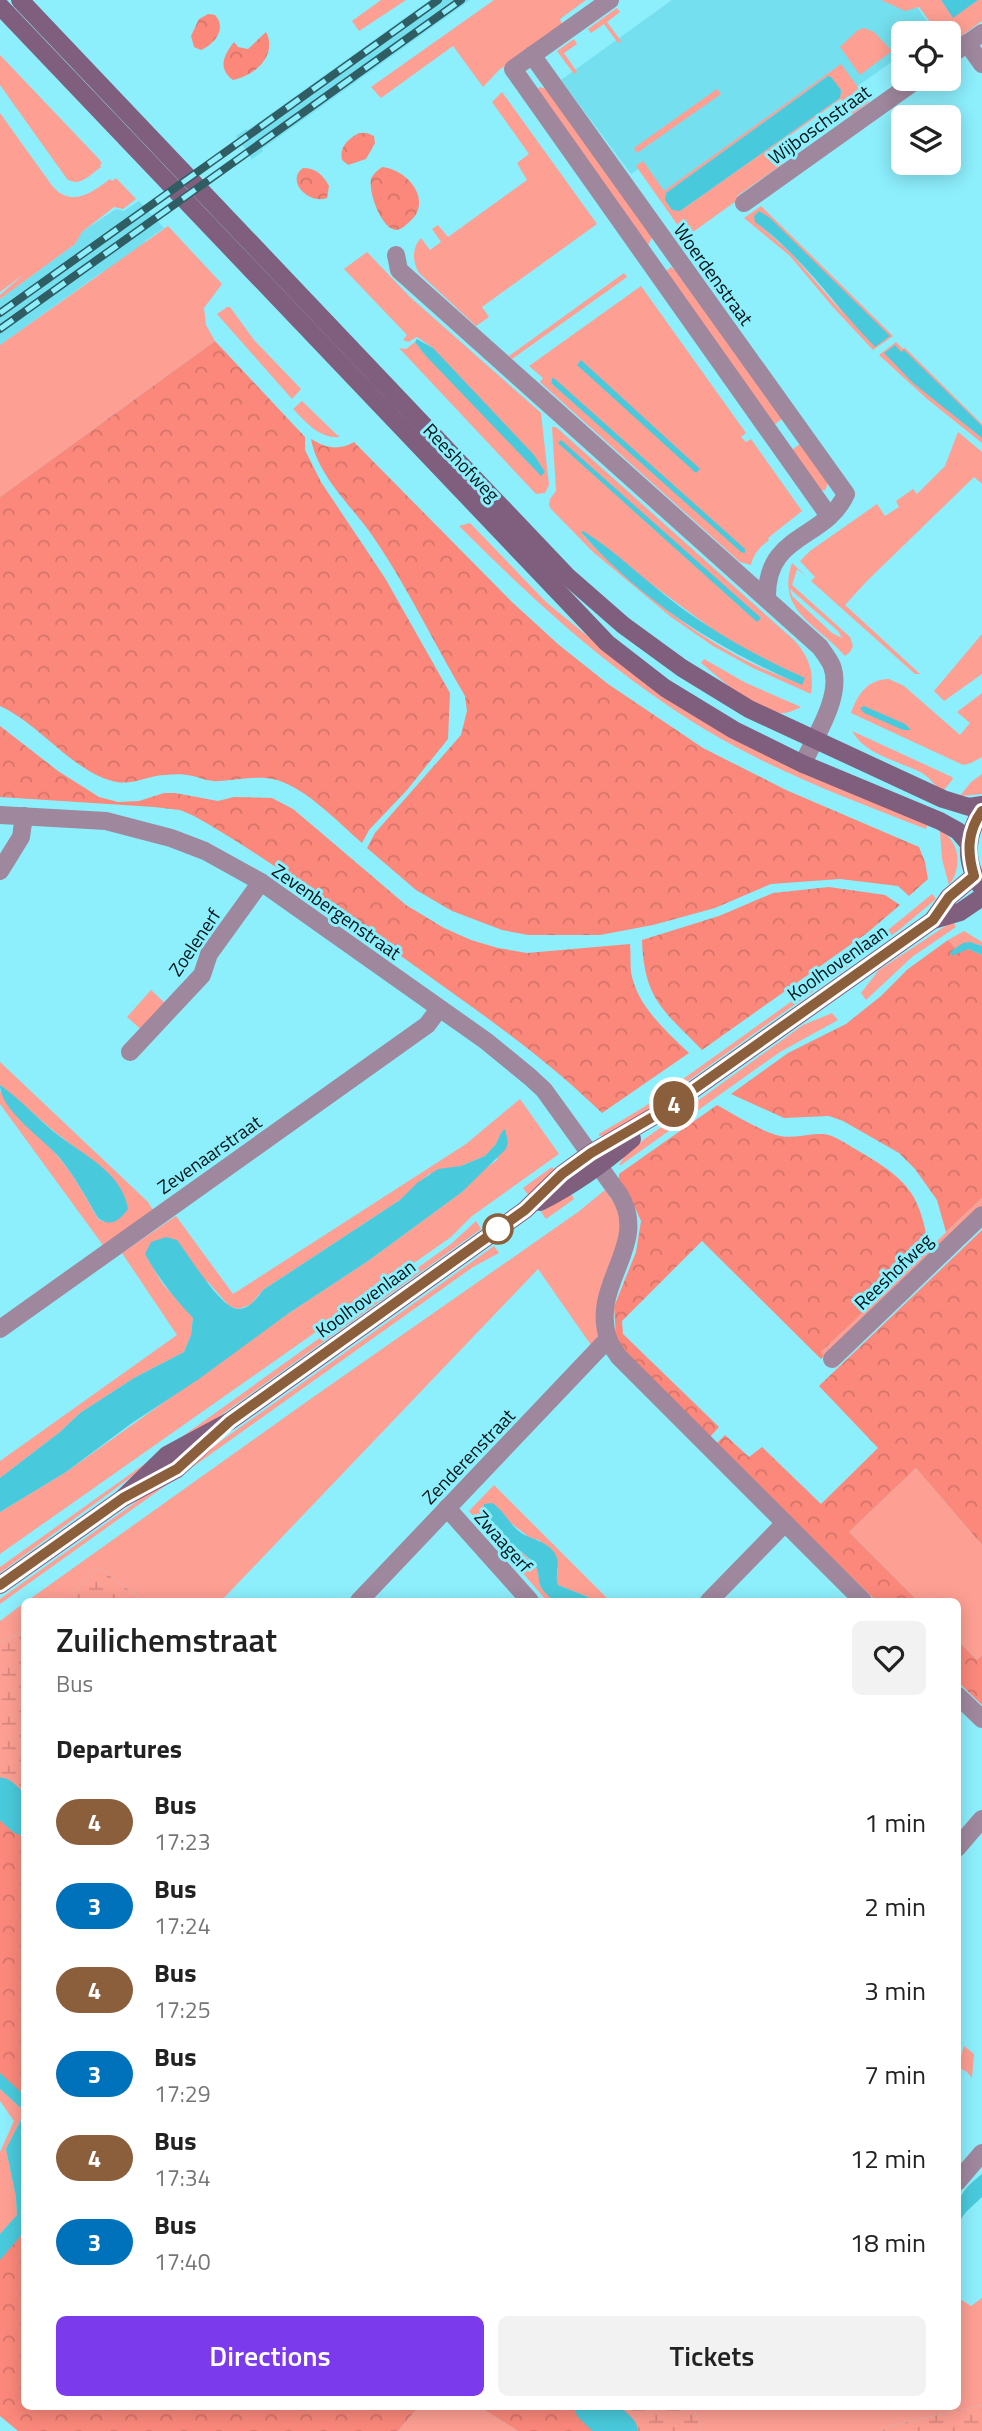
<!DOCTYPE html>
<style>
:root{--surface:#fff;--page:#f2f2f2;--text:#222;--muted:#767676;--accent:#7c3aed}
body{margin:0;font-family:"Titillium Web",sans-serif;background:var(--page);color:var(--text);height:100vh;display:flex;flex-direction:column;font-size:26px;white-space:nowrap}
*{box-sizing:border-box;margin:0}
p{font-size:23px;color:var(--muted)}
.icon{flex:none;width:38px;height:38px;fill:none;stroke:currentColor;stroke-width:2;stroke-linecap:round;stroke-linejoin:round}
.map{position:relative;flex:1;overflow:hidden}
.sheet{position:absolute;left:21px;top:1598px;width:940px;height:812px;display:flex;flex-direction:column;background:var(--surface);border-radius:10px;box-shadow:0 4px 18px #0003}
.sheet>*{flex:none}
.badge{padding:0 14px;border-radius:23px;font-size:24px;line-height:46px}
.controls{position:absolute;left:891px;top:21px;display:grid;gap:14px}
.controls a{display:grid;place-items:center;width:70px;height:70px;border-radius:10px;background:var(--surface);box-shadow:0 4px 18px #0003;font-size:35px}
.map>.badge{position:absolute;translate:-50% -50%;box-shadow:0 0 0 4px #fff}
h2{padding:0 35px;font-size:26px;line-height:63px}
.round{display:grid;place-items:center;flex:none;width:74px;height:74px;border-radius:10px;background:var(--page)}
.headline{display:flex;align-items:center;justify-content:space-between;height:119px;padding:0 35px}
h1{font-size:33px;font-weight:600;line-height:52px}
.cta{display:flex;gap:14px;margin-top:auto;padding:14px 35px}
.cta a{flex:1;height:80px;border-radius:10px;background:var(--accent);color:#fff;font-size:28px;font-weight:600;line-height:80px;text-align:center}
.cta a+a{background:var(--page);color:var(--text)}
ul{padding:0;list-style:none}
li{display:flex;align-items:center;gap:21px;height:84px;padding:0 35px}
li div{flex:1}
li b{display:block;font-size:26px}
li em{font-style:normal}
li .badge{min-width:77px;font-weight:700;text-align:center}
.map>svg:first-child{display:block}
.built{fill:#74dfee}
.green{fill:#fe9f93;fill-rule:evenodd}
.forest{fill:url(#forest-crowns)}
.wetland{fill:url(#wetland-marsh)}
.water{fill:#49cadc}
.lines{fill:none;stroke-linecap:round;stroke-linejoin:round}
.river{stroke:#49cadc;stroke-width:37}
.street{stroke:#9f879d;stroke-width:18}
.secondary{stroke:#805f7e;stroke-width:18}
.rail-casing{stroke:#305d64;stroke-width:8}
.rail{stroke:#8deefc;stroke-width:5;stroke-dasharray:16;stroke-linecap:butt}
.line-casing{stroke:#fff;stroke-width:16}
.line{stroke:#8b5e3c;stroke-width:10}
.stop-dot{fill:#fff;stroke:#8b5e3c;stroke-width:3.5}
.labels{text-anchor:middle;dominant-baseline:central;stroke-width:6;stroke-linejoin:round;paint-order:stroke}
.street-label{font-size:19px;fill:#011316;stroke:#8deefc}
</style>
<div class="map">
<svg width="982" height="2431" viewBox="0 0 982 2431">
<defs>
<pattern id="forest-crowns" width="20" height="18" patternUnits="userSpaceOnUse" patternTransform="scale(1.75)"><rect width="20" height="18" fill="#fb887b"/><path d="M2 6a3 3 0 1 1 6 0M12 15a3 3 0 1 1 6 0" fill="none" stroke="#d5746a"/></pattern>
<pattern id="wetland-marsh" width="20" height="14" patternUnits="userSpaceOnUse" patternTransform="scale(1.75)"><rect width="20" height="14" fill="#fe9f93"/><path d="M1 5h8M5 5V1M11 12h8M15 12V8" fill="none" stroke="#d8887e"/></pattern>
</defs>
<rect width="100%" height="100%" fill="#8deefc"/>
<g class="built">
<path d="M430 0H470L262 149 263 151 252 159 236 136 246 129 248 130Z"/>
<path d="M672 0H912L934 31 931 33H903V54L852 90 670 204 641 167 631 174 561 80Z"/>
<path d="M139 201 164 228 145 241 144 249 96 276 0 345V299L75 244 82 232 116 209 124 211Z"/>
</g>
<g class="green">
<path d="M381 0H406L359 31 352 21Z"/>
<path d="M494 0H586L560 19 562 25 499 70 483 87 453 46 381 98 371 87Z"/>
<path d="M881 0H941L953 17 978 0H982V21L949 45 948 33H932L936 30 919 7 905 11Z"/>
<path d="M617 8 620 12 607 22 621 41 618 43 604 24 591 33 588 29Z"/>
<path d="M864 28 874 32 892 51 860 75 840 47 858 30Z"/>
<path d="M574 39 577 44 564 53 577 72 574 74 557 51Z"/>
<path d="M0 55 98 158 102 163 100 165 101 167C91 174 80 188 67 179L0 85Z"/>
<path d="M841 64 869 102 853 114 841 99 772 148 783 164 737 196 739 199 686 237 636 166 643 161 664 191ZM826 77H831L841 91 840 98 680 211 666 193Z"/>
<path d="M540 87 546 89 648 231 652 238 648 245H645L535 92Z"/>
<path d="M717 89 721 94 637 153 634 148Z"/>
<path d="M502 92 597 224 482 307 489 317 476 326 419 273C412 261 412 248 421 238L430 250 441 242 432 229 438 225 448 237 527 180 517 163 529 154 492 102Z"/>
<path d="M0 113 53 187C73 208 92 192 110 179L112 181 116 178 136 199 123 209 114 207 82 232 75 244 0 299V295L24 274 0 292Z"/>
<path d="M761 206 893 336 873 350 832 306 790 256 744 218ZM770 218 846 317 792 254 756 222Z"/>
<path d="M168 226 222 284 204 308 206 325 215 341 0 497V345Z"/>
<path d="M367 252 410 297 541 413 549 485 545 493 536 494 399 348 406 349 415 342 425 355 433 348 417 337 408 342 403 340 407 335 344 269Z"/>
<path d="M671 267 675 270 782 419 772 426 665 272Z"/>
<path d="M624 273 627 277 512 359 509 356Z"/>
<path d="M641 286 746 433 741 437 746 442 751 439 802 511 768 538 769 540C760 547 754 553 751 565L740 562 540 382 543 378 529 366ZM552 378 744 553 551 383Z"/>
<path d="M227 307H230L254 340 301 389 292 399 217 314Z"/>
<path d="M896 342 903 349 905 348 982 424V426L904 351 966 425 982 438V443L926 398 879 355Z"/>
<path d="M302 401 336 434 340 437C319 439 306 422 293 409Z"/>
<path d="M552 427H556L795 641C810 658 814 673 811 694L753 668 713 646 671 617 593 552 551 509 549 505 550 499 556 491ZM581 532 720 635 802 684C734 662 672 618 619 570 606 558 592 546 581 532Z"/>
<path d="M958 432 982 452V484L974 477 867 581 845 605 920 674H915L811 581 815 577 800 561 810 551 877 504 885 516 899 507 896 501 913 489 917 494 945 466Z"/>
<path d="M800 444 827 481V486L825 490 820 491 790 451Z"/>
<path d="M470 523 546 602 631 672 807 775 928 823 926 829C862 804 797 780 736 747 631 690 543 610 459 526Z"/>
<path d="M792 563 806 576 797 569 792 585 850 637 853 646 850 652 845 656C816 623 776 611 792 563ZM790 589 838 631 842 638 832 633 792 596Z"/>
<path d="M982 634V674L944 701 934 691Z"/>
<path d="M704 659 746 683 801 707C796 709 791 712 785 713 760 716 720 678 701 663Z"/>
<path d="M889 679 904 686 960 735 970 723 957 712 982 693V757L971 763 963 765 851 713C857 696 867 679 889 679Z"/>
<path d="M852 731 952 777 953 779 943 791C935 786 930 778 922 773 899 761 865 755 852 731Z"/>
<path d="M982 774V794L960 796 971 782Z"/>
<path d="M940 831C961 841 962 869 949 885L942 859Z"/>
<path d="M932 894 936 899 899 930 632 1121 607 1135 599 1136V1134L644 1107 866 948Z"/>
<path d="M953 921 956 927 912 957 866 1000 861 993 879 970Z"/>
<path d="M964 931 982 942V946C971 942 966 942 956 949L948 940Z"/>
<path d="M151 990 168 1006 144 1032 127 1017Z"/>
<path d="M832 1013 838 1020 780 1052 621 1165H619L626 1154 646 1138 803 1025Z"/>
<path d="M0 1062 148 1202 154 1212 105 1248 0 1104V1091C14 1116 36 1132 55 1153 73 1173 85 1196 98 1219L104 1222 107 1172 56 1133 0 1085Z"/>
<path d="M520 1099 559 1154 472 1216 451 1237 0 1554V1512L66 1472 289 1313 368 1261 462 1192 478 1174 497 1160 501 1133 496 1144 485 1156 461 1166 429 1174 400 1200 263 1290 250 1305 238 1309 229 1306 208 1282 145 1254 162 1283 193 1318 191 1335 184 1352 134 1378 80 1413 60 1432 0 1478V1461L177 1335 122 1253 176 1216 233 1294 466 1144Z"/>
<path d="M552 1167 556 1172 528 1195 523 1188Z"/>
<path d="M605 1190 621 1213 624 1230 598 1311V1339L591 1345 538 1269 221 1601H144L98 1567 66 1601H27L309 1400 578 1212Z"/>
<path d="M571 1194 574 1199 546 1219 541 1212Z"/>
<path d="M982 1198V1206L824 1357 821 1352Z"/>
<path d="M476 1221 481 1229 203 1428 169 1446 451 1244Z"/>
<path d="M494 1246 499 1253 473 1267 187 1471 186 1470 214 1446Z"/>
<path d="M150 1460 149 1464 0 1573V1567Z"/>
<path d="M916 1468 982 1545V1655L977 1660 957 1640V1601H918L849 1532Z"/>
<path d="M176 1478 0 1604V1599L143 1497Z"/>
<path d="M494 1485 610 1601H590L588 1597 558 1585 556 1578 558 1569 539 1540 530 1538 512 1524 504 1542 524 1554 538 1570 540 1586 554 1601H547L469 1511Z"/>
<path d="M24 1603V1631L0 1643V1621Z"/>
<path d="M964 2046 974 2054 972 2078 967 2072 958 2067Z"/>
<path d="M0 2089 23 2110 24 2114 6 2149 16 2197 17 2215 0 2234V2152L14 2121 0 2101Z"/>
<path d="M957 2297 971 2306 982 2298V2405L889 2426 882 2431H702L693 2406H957Z"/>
<path d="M419 2406H478L518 2431H398Z"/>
</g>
<g class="forest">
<path d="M208 14 215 15C227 28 215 44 201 50L194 47 191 36 199 19Z"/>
<path d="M266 32C278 55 255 76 233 80 217 68 224 55 234 42L238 47 248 49Z"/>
<path d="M359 133H367L374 136 375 143 366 159 348 165 342 160C339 147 348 139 359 133Z"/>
<path d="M382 167C410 170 435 204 407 224 404 227 401 229 397 230 382 231 368 192 371 179 373 174 378 170 382 167Z"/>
<path d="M303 168C316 168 323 175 329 186L327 198C309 205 285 181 303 168Z"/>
<path d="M215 341 305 437V450L321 482 385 578 450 693 448 739 407 790 369 830 362 843C339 823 307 789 277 780 258 775 238 780 219 781 210 782 201 778 193 776 184 774 175 774 166 775 146 775 131 788 109 780 69 767 39 724 0 706V497Z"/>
<path d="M311 439C326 448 338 451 354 442L512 602 559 645 608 684 703 748 786 790 919 847 925 862 928 879 909 896 898 886 840 879 771 884 715 908 653 925 600 935H528L502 930 452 911 416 890 367 848 375 833 461 735 467 711 465 696C434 643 408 588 374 538 353 507 318 477 311 439Z"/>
<path d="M0 726 58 771 99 797 118 802 139 801 164 793H175L218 801 234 797 272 798 293 809 312 825 406 905 444 928 471 940 498 948 527 953 630 944C631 953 630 963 631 972 637 1006 665 1030 689 1053L602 1113C541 1053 470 1006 401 956 333 908 267 857 194 816L180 810 154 807 0 797Z"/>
<path d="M829 887 885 895 900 905 867 933 702 1050C663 1010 644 999 642 940L719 916 773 893Z"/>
<path d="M948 940 956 949 951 952 968 949 982 955V1198L946 1232 937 1200 915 1169 899 1153 843 1121 829 1116 784 1118 731 1094 788 1053 846 1024 881 996 908 969Z"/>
<path d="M717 1105C737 1116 758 1130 780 1136 795 1139 808 1133 823 1134 835 1135 846 1144 857 1150 906 1179 920 1191 929 1249L821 1352 824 1356 821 1359 702 1241 622 1321 623 1334 719 1427 710 1437 621 1348 616 1336 614 1307 636 1252 641 1221 632 1201 619 1182V1174Z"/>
<path d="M982 1230V1545L916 1468 849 1532 918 1601H876L716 1444 725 1435 749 1457 762 1447 821 1504 878 1448 819 1386Z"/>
<path d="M957 1640 977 1660 982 1655V1705L957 1681Z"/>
<path d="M0 1789 24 1811V2100L0 2079Z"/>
<path d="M24 2230V2406H419L398 2431H18L0 2416V2258Z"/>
<path d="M478 2406H605L630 2431H518Z"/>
</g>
<g class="wetland">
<path d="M98 1567 144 1601H66Z"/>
<path d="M24 1631V1811L0 1789V1643Z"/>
<path d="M982 2405V2431H882L889 2426Z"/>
<path d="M605 2406H693L702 2431H630Z"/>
</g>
<g class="water">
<path d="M941 0H978L953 18Z"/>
<path d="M828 76 831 77 841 90 840 98 680 211 672 210 665 200 666 193Z"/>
<path d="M759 211 770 218 890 336 875 347C835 306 802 256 755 222L754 216Z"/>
<path d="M417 339 433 348 534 455 545 472 541 476 425 355 415 342Z"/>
<path d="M895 345 901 352 904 350 982 426V438L913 383 884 353Z"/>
<path d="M581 360 700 469 696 473 577 365Z"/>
<path d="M552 378 555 379 745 549V553L741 552 551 383Z"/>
<path d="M561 440 761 618 757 622 558 443Z"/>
<path d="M583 531C616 551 644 580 675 603 716 634 759 657 805 678L802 685C720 650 640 601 581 532Z"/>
<path d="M864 706 905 724 911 730H903L864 713 860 708Z"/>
<path d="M970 942 982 946V955L968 949 952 956 950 952 963 943Z"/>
<path d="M0 1085C19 1098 36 1117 54 1132 81 1154 122 1171 128 1209 120 1220 111 1228 98 1218 86 1197 75 1177 59 1157 43 1139 0 1110 0 1085Z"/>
<path d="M505 1129 508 1142 506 1149 462 1192 368 1261 289 1313 199 1379 132 1423 66 1472 0 1512V1478L60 1432 80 1413 134 1378 184 1352 191 1335 193 1318C174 1298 158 1278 145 1254L151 1242 166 1237 177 1240C188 1254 221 1309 238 1309 250 1309 257 1298 263 1290L400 1200 417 1183 438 1169 461 1166 485 1156 496 1144 501 1133Z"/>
<path d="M492 1503C504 1510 509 1524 520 1532 531 1540 545 1540 554 1552 562 1563 554 1573 558 1585L588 1597 590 1601H554C550 1597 542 1591 540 1585 538 1580 539 1574 537 1569 524 1543 482 1540 484 1504Z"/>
<path d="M0 2073 24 2095V2232L0 2260V2234L17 2215 16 2197 6 2149 24 2114 23 2110 0 2089Z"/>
<path d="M982 2174V2197L966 2212 957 2224C957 2197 961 2191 982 2174Z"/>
</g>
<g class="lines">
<g class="river">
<path d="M0 1796 24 1817"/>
<path d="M593 2406 619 2431"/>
</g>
<g class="street">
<path d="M610 0 513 69 829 516"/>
<path d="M967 43 982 64"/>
<path d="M532 55 846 494C825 541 765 532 767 599"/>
<path d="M948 57 982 33"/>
<path d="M744 203 918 79"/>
<path d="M396 255 399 270 820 647C824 653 829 659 832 666 843 696 815 736 803 764"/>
<path d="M0 815 106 821 171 838 205 851 261 882 486 1041 530 1077 544 1090 619 1194C651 1244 590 1283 608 1338 610 1345 615 1351 619 1357L863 1601"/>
<path d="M0 871 21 837 24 816"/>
<path d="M130 1052 202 975 209 954 261 882"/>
<path d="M0 1329 427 1025 439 1009"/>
<path d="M832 1359 982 1215"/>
<path d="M447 1508 530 1601"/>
<path d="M359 1601 608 1339"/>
<path d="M709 1601 785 1523"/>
<path d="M957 1695 982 1719"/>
<path d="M957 1848 982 1819"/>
<path d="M957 2182 982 2153"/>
</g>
<g class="secondary">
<path d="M20 0 567 576 623 625 682 668 749 709 943 799 969 807 982 805"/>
<path d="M0 6 607 643 665 688 734 730 803 764 940 821 958 831 969 844"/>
<path d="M982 811C965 835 964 864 982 888"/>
<path d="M933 920 949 897 974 876"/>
<path d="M540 1202C574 1185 603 1164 632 1139"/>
<path d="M123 1498 167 1455 230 1421 525 1210 562 1174 591 1153 663 1111 933 920 960 912 982 897"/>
<path d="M0 1585 123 1498 177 1469 206 1442"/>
</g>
<defs>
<g id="rail">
<path d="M0 313 438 0"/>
<path d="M0 329 461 0"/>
</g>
</defs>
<use href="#rail" class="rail-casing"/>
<use href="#rail" class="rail"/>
</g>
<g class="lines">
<defs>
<path id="line" d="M0 1585 123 1498 177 1469 230 1421 525 1210 562 1174 591 1153 663 1111 933 920 949 897 974 876C967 852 967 832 982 811"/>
</defs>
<use href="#line" class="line-casing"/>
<use href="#line" class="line"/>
</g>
<circle class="stop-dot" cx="498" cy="1229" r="14"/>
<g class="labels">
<g class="street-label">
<text transform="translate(819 124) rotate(-36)">Wijboschstraat</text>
<text transform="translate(714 274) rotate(54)">Woerdenstraat</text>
<text transform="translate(462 462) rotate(46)">Reeshofweg</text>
<text transform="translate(337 911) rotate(35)">Zevenbergenstraat</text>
<text transform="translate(194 942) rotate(-56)">Zoelenerf</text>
<text transform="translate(837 962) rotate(-35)">Koolhovenlaan</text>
<text transform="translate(209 1154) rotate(-35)">Zevenaarstraat</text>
<text transform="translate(893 1271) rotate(-44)">Reeshofweg</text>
<text transform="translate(365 1298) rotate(-36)">Koolhovenlaan</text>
<text transform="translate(468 1456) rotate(-46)">Zenderenstraat</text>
<text transform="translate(504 1541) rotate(48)">Zwaagerf</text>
</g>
</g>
</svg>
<div class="controls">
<a><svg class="icon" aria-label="locate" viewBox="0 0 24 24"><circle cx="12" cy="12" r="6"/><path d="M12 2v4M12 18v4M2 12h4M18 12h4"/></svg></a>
<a><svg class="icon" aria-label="layers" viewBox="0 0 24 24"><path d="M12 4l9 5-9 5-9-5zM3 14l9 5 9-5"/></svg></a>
</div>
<b class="badge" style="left:674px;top:1104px;background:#8b5e3c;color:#fff">4</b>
<section class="sheet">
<div class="headline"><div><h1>Zuilichemstraat</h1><p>Bus</p></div><a class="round"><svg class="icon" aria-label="heart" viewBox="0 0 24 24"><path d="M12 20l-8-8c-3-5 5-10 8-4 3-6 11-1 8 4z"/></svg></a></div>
<h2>Departures</h2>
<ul>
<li><span class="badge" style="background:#8b5e3c;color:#fff">4</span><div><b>Bus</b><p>17:23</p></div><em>1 min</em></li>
<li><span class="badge" style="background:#0072bc;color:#fff">3</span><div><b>Bus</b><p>17:24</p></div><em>2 min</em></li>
<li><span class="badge" style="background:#8b5e3c;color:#fff">4</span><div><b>Bus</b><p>17:25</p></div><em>3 min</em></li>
<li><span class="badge" style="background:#0072bc;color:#fff">3</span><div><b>Bus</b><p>17:29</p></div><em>7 min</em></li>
<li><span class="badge" style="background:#8b5e3c;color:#fff">4</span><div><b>Bus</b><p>17:34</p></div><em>12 min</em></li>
<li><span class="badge" style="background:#0072bc;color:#fff">3</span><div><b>Bus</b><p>17:40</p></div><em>18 min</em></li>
</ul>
<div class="cta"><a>Directions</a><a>Tickets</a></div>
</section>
</div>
